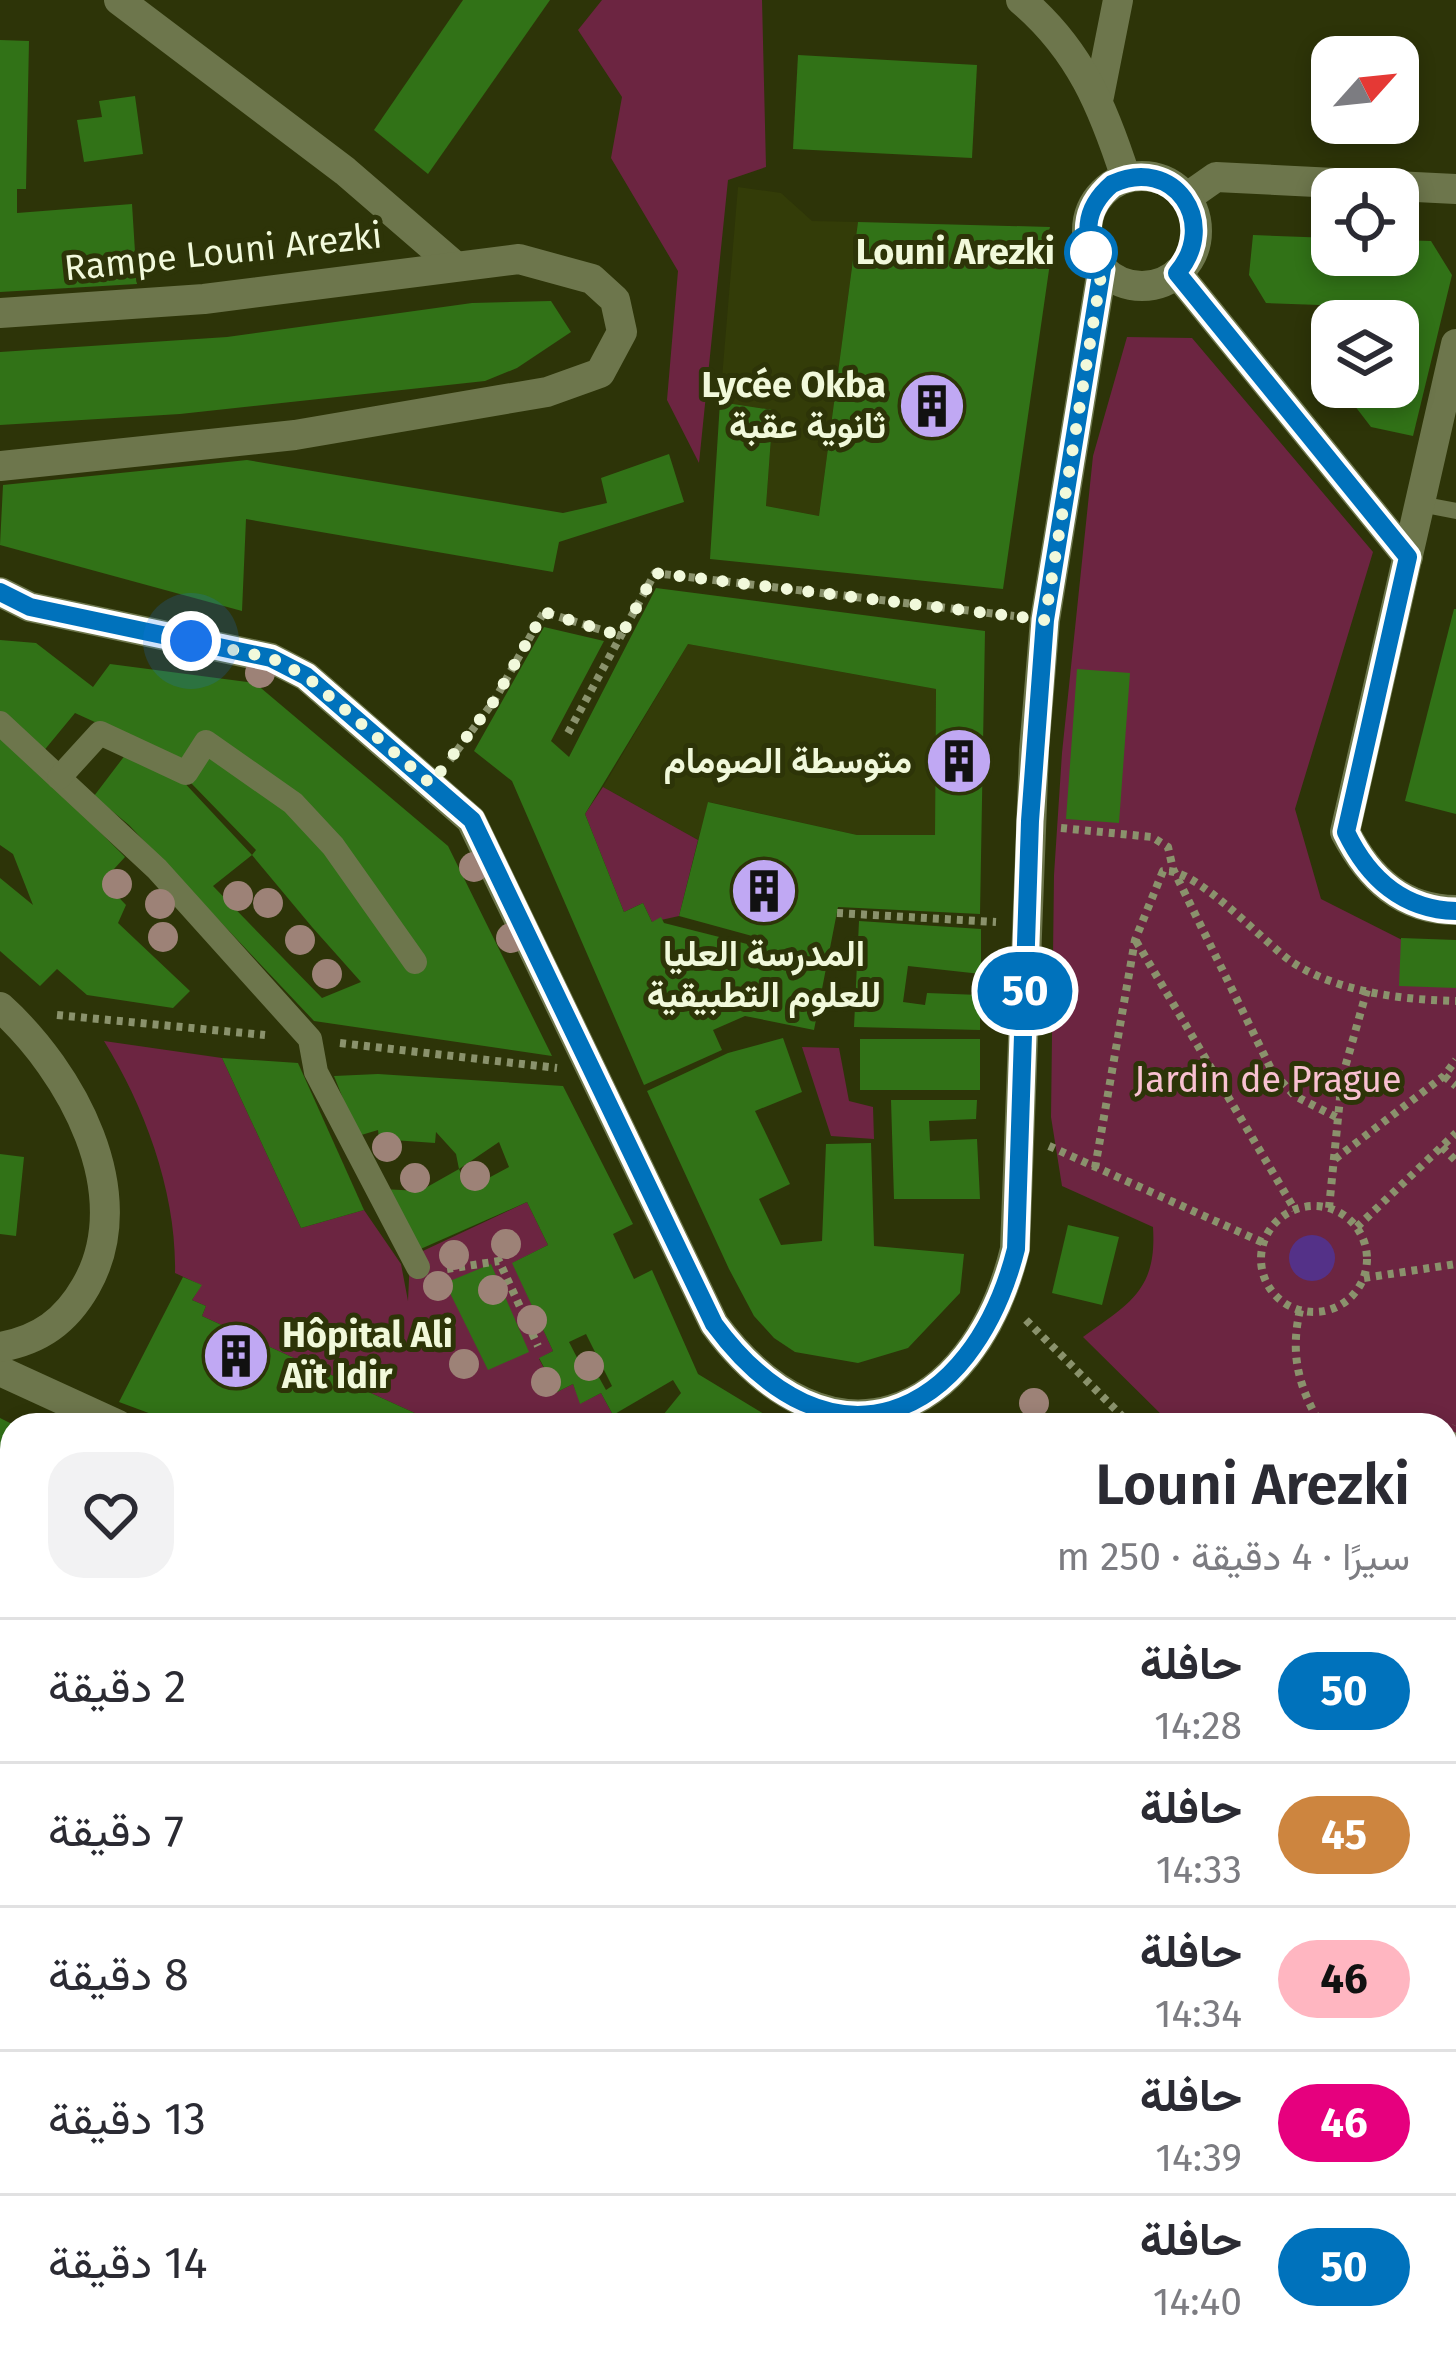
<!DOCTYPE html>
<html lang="ar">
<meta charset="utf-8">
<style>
:root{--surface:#fff;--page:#f2f2f3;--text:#2b2b33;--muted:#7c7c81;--line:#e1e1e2}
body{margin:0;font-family:"Fira Sans",Vazirmatn,sans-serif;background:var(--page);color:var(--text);direction:rtl;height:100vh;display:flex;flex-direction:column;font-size:45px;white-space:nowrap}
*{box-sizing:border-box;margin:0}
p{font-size:39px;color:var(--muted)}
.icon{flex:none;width:66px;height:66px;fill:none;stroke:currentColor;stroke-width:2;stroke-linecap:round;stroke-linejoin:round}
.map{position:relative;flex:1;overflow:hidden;direction:ltr}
.drawer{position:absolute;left:0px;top:1413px;width:1458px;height:948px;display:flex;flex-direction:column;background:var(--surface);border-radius:36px 36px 0 0;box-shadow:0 6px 18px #0003;direction:rtl}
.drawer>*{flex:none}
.badge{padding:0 24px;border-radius:39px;font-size:42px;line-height:78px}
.needle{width:78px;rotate:63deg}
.buttons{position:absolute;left:1311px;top:36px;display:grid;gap:24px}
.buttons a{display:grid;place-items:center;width:108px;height:108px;border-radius:24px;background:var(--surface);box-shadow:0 6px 18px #0003;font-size:60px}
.you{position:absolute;width:60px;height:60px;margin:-30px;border:9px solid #fff;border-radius:50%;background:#1a73e8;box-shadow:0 0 0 18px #1a73e833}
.map>.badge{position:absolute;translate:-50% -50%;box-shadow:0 0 0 6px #fff}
.round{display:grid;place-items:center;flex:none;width:126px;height:126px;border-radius:36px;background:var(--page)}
.overview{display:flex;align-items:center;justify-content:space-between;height:204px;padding:0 48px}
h1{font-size:57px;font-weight:600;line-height:90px}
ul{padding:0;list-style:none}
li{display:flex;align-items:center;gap:36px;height:144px;padding:0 48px;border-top:3px solid var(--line)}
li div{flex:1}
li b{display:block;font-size:45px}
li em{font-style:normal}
li .badge{min-width:132px;font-weight:700;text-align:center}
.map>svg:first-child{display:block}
.built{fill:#333c08}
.green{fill:#6c2541}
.water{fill:#543188}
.building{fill:#317217;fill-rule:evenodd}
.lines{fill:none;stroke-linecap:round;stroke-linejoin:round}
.path{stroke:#8a926c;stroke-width:8;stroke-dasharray:6 6;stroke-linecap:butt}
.service{stroke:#6d764c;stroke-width:16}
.pedestrian{stroke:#6d764c;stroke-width:24}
.minor{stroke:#6d764c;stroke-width:30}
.tertiary{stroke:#6d764c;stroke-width:30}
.tree{fill:#9d8277}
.line-casing{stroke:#fff;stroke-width:27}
.line{stroke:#0072bc;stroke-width:18}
.walk{stroke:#f1f9db;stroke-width:12;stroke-dasharray:0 21.6}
.stop-dot{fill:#fff;stroke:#0072bc;stroke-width:6}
.labels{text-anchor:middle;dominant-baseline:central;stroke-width:10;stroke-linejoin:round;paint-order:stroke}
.street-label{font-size:36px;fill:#f1f9db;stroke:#2d3408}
.stop-label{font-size:36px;font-weight:bold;fill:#f1f9db;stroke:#2d3408;text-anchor:end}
.poi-label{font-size:36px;font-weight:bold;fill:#f1f9db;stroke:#2d3408;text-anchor:end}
.park-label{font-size:36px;fill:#f9c1d2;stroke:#2d3408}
</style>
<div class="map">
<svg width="1456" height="2361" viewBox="0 0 1456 2361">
<rect width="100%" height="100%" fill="#2d3408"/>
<g class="built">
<path d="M738 187 781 193 812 221 858 222 819 516 766 506 773 410 720 402Z"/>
<path d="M688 644 936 689 935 835H857L709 802 698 840 603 787Z"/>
<path d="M1446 1729 1456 1734V2361H1218L1224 2349H1446Z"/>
</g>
<g class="green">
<path d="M602 0H762L766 167 728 180 699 463 667 400 678 271 611 158 622 97 578 30Z"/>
<path d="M1127 337 1192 338 1373 552 1295 809 1321 899 1414 946H1456V1683L1446 1678V1425H1172L1083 1337C1130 1303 1157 1290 1153 1227L1062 1186 1051 1117 1054 875 1062 753 1093 456Z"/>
<path d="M603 787 698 840 679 916 652 922 643 903 624 912 585 814Z"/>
<path d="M104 1041 222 1058 301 1228 364 1210 401 1264 408 1301 410 1257 527 1202 548 1245 513 1263 553 1351 539 1359 557 1392 573 1384 581 1403 601 1393 613 1415 593 1425H441L202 1316 206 1306 192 1300 201 1285 175 1273C177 1194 145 1107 104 1041Z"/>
<path d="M802 1047 839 1048 849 1101 873 1107 874 1139 831 1136Z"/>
<path d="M745 2349H896L886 2361H744Z"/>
</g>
<circle class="water" cx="1312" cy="1258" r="23"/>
<g class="building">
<path d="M463 0H550L428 174 374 130Z"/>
<path d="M0 40 29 41 26 189H17V213L132 204 137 284 0 292Z"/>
<path d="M798 55 977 65 972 158 793 149Z"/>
<path d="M135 96 143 154 84 162 77 120 102 117 99 101Z"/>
<path d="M858 222 1050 227 1043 255 1051 256 1003 589 710 559 720 402 773 410 766 506 819 516Z"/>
<path d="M1253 235 1332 238V255H1398V240L1431 241 1452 275 1413 436 1371 427 1348 397 1351 387H1398V321H1372L1376 307 1266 303 1249 275Z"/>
<path d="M551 301 571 332 517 368 485 381 180 414 0 425V352L227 337 472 303Z"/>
<path d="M669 454 684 502 559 542 553 572 246 519 242 611 0 545 3 485 247 460 563 513 607 503 601 478Z"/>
<path d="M656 588 985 631 980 914 838 907 814 1030 745 1016 713 1030 722 1050 644 1085 512 781 474 751 544 627 604 641 551 741 569 757ZM688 644 936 689 935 835H857L708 802 679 916 767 940 759 947 664 923 661 917 652 922 643 903 624 912 585 814Z"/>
<path d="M1454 609H1456V814L1405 801Z"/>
<path d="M0 640 36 643 93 687 110 664 255 683 448 846 552 1056 314 1021 129 825 94 796 129 750 179 777 252 855 256 850 191 783 213 747 201 733 187 764 75 713 42 753 0 715ZM252 855 312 927 361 982 322 998 213 886Z"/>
<path d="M1077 669 1130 673 1119 823 1066 819Z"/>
<path d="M0 732 125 857 103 881 126 905 118 923 190 991 173 1008 87 995 57 969 40 986 0 951V878L33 905 13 854 0 845Z"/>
<path d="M859 921 981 929V974L908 966 903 1002 925 1005 927 993 980 995V1030L854 1027Z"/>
<path d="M1401 938 1456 940V988L1399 986Z"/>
<path d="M783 1038 802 1092 755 1111 790 1184 759 1199 781 1245 822 1241 826 1144 871 1143 874 1246 964 1254 960 1293 908 1348 858 1363 795 1352 774 1338 754 1316 729 1269 647 1091 728 1053Z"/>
<rect x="860" y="1039" width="120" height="51"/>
<path d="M222 1058 298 1063 364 1210 301 1228Z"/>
<path d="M378 1074 563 1086 633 1224 613 1234 634 1279 652 1270 698 1374 782 1425H655L681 1393 673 1380 613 1415 601 1393 580 1404 573 1384 557 1392 539 1358 553 1351 512 1263 548 1245 527 1202 416 1251 382 1189 420 1191 459 1169 468 1189 509 1167 499 1142 459 1169 456 1154 436 1132 435 1143 379 1139 378 1130 358 1136 334 1076ZM586 1334 612 1386 606 1390 596 1372 586 1375 569 1342Z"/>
<path d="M891 1100H977L976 1119 929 1121 930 1141 977 1139 980 1199H894Z"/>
<path d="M0 1154 24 1157 16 1236 0 1234Z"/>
<path d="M1068 1225 1119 1237 1102 1305 1052 1293Z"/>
<path d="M491 1264 529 1352 488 1370 445 1283Z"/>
<path d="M183 1277 202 1285 192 1300 206 1306 202 1316 441 1425H181L119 1402Z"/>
<path d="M0 1418 12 1424V1483L0 1478Z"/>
<path d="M0 1514 12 1519V1553L0 1548Z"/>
<path d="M0 1570 12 1575V1759L0 1753Z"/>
<path d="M1446 1743 1456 1747V1885L1446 1905Z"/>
<path d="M0 1770 12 1776V1841L0 1819Z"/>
<path d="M0 1909 12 1919V2044L7 2050 0 2042Z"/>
<path d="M1446 1924 1456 1928V2016L1446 2012Z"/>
<path d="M0 2104H12V2288L0 2279Z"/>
<path d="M1446 2148 1456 2152V2246L1446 2242Z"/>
<path d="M0 2322 12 2324V2349H130V2361H0Z"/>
<path d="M297 2349H461L467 2361H427L425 2356 414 2361H289L286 2351Z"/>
<path d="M488 2349H526L534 2361H467Z"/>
<path d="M544 2349H649L637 2361H552Z"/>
<path d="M661 2349H695L703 2354 699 2361H649Z"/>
<path d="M899 2349H1025L1018 2361H887Z"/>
<path d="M1110 2349H1189L1187 2353 1198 2358 1103 2361Z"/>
<path d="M1231 2349H1446L1456 2353V2361H1259Z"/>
</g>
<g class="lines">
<g class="path">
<path d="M568 733 655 573 1014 616"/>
<path d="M450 760 494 701 544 612 621 636"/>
<path d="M1061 828 1152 837 1168 847 1173 869 1272 1071 1295 1096 1338 1118"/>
<path d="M837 913 996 922"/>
<path d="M1136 941 1295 1210"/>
<path d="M57 1015 265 1035"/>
<path d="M340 1043 557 1068"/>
<path d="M1444 1076 1456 1086"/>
<path d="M1049 1146 1264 1243"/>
<path d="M1442 1147 1456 1161"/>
<path d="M1335 1159 1444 1076 1456 1060"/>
<path d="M1095 1168 1135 940 1163 871C1195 866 1263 942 1292 962 1337 992 1403 1000 1456 1001"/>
<circle cx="1314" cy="1259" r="53"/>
<path d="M1329 1208 1342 1078 1367 990"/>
<path d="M1357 1227 1456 1133"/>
<path d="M447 1269 499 1261 538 1346"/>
<path d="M1364 1278 1456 1264"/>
<path d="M1300 1310C1290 1354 1298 1386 1321 1425"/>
<path d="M1026 1320 1131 1425"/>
<path d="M1446 1448 1456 1426"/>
<path d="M1446 1503 1456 1505"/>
<path d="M1446 1692 1456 1696"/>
<path d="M0 1763 12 1767"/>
<path d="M0 2096 12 2098"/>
<path d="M643 2361 654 2349"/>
<path d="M744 2361 745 2349"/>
</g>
<g class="service">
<path d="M1420 504 1456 511"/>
<path d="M272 2349 275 2361"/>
</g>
<g class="pedestrian">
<path d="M0 723 157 869 310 1039 316 1072 418 1267"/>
<path d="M59 778 100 733 186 773 206 742 293 803 333 846 415 962"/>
<path d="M0 2051 12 2062"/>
<path d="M535 2349 542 2361"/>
<path d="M1023 2361 1027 2349"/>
</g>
<g class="minor">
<path d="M119 0 345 171 454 265"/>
<path d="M1099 96 1118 0"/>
<path d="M1186 198 1216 177 1456 189"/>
<path d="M0 1371 118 1425"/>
<path d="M0 1560 12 1565"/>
<path d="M0 1881 12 1885"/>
<path d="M0 2302 12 2304"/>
<path d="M188 2361 245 2349"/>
</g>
<g class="tertiary">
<path d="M1021 0C1080 50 1103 107 1126 178"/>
<circle cx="1142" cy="231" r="55"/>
<path d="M1177 273 1408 557"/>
<path d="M0 313 204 299 519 259 592 279 615 300 622 332 600 373 547 392 295 435 0 466"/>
<path d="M1456 344 1345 832C1369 878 1402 910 1456 910"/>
<path d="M0 592 30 607 271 658 306 676 471 820 714 1324C829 1479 973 1422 1015 1249L1034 751 1045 620 1102 269"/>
<path d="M0 1007C71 1071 139 1193 86 1286 66 1321 40 1340 0 1347"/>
</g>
</g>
<g class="tree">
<circle cx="260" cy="673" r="15"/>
<circle cx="474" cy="867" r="15"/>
<circle cx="117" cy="884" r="15"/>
<circle cx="238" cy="896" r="15"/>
<circle cx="268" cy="903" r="15"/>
<circle cx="160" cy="904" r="15"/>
<circle cx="163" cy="937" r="15"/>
<circle cx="511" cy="938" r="15"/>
<circle cx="300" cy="940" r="15"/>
<circle cx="327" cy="974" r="15"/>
<circle cx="387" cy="1147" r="15"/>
<circle cx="475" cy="1176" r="15"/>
<circle cx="415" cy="1178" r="15"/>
<circle cx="506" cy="1244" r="15"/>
<circle cx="454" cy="1255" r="15"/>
<circle cx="438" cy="1286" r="15"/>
<circle cx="493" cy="1290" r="15"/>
<circle cx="532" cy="1320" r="15"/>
<circle cx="464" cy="1364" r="15"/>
<circle cx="589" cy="1366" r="15"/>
<circle cx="546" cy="1382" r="15"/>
<circle cx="1034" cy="1403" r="15"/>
</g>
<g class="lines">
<defs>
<path id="line" d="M0 592 30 607 271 658 306 676 472 820 714 1324C829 1480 972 1422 1016 1249L1030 821 1045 620 1102 269C1082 238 1083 209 1112 184 1174 155 1220 223 1177 273L1408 557 1346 832C1368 878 1403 910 1456 911"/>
</defs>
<use href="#line" class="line-casing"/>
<use href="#line" class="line"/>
<path class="walk" d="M191 641 271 658 306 676 431 784 494 701 544 612 621 636 655 573 1045 620 1102 269 1091 252"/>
</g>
<defs>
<symbol id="building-disc" viewBox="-11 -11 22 22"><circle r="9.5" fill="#c0a8f3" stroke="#2d3408"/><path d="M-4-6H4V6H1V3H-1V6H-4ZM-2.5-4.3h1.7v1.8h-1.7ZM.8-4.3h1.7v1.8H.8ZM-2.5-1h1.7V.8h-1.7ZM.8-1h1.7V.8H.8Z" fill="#111"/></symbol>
</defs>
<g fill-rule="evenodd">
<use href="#building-disc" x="894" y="368" width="76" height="76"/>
<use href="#building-disc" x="921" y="723" width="76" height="76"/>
<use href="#building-disc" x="726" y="853" width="76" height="76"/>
<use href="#building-disc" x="198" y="1318" width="76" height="76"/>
</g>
<circle class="stop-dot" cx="1091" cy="252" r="24"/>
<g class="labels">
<g class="street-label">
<text transform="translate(223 252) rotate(-6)">Rampe Louni Arezki</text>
</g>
<g class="stop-label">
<text x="1055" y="252">Louni Arezki</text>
</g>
<g class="poi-label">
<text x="886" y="385">Lycée Okba<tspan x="886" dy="41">ثانوية عقبة</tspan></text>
<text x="912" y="761">متوسطة الصومام</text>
<text x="764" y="954" text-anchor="middle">المدرسة العليا<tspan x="764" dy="41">للعلوم التطبيقية</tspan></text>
<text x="282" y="1335" text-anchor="start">Hôpital Ali<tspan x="282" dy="41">Aït Idir</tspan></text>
</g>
<g class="park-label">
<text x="1268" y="1080">Jardin de Prague</text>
</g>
</g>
</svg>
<div class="buttons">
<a><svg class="needle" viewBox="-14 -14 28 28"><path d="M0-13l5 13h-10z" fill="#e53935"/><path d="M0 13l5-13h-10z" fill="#7c7c81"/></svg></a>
<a><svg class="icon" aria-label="locate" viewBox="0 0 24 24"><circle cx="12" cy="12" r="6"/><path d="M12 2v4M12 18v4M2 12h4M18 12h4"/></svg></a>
<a><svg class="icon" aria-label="layers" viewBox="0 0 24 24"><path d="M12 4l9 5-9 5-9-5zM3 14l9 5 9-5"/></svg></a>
</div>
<div class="you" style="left:191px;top:641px"></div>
<b class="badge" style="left:1025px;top:991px;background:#0072bc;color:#fff">50</b>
<section class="drawer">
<div class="overview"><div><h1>Louni Arezki</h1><p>سيرًا · 4 دقيقة · 250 m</p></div><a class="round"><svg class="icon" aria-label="heart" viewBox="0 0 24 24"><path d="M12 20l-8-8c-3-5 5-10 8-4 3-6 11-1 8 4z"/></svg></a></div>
<ul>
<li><span class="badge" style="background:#0072bc;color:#fff">50</span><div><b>حافلة</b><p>14:28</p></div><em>2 دقيقة</em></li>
<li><span class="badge" style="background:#cd853f;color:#fff">45</span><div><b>حافلة</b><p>14:33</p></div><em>7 دقيقة</em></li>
<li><span class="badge" style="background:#ffb6c1;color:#111">46</span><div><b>حافلة</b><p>14:34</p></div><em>8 دقيقة</em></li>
<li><span class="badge" style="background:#e6007e;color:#fff">46</span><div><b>حافلة</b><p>14:39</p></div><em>13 دقيقة</em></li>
<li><span class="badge" style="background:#0072bc;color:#fff">50</span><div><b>حافلة</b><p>14:40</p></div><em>14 دقيقة</em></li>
</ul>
</section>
</div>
